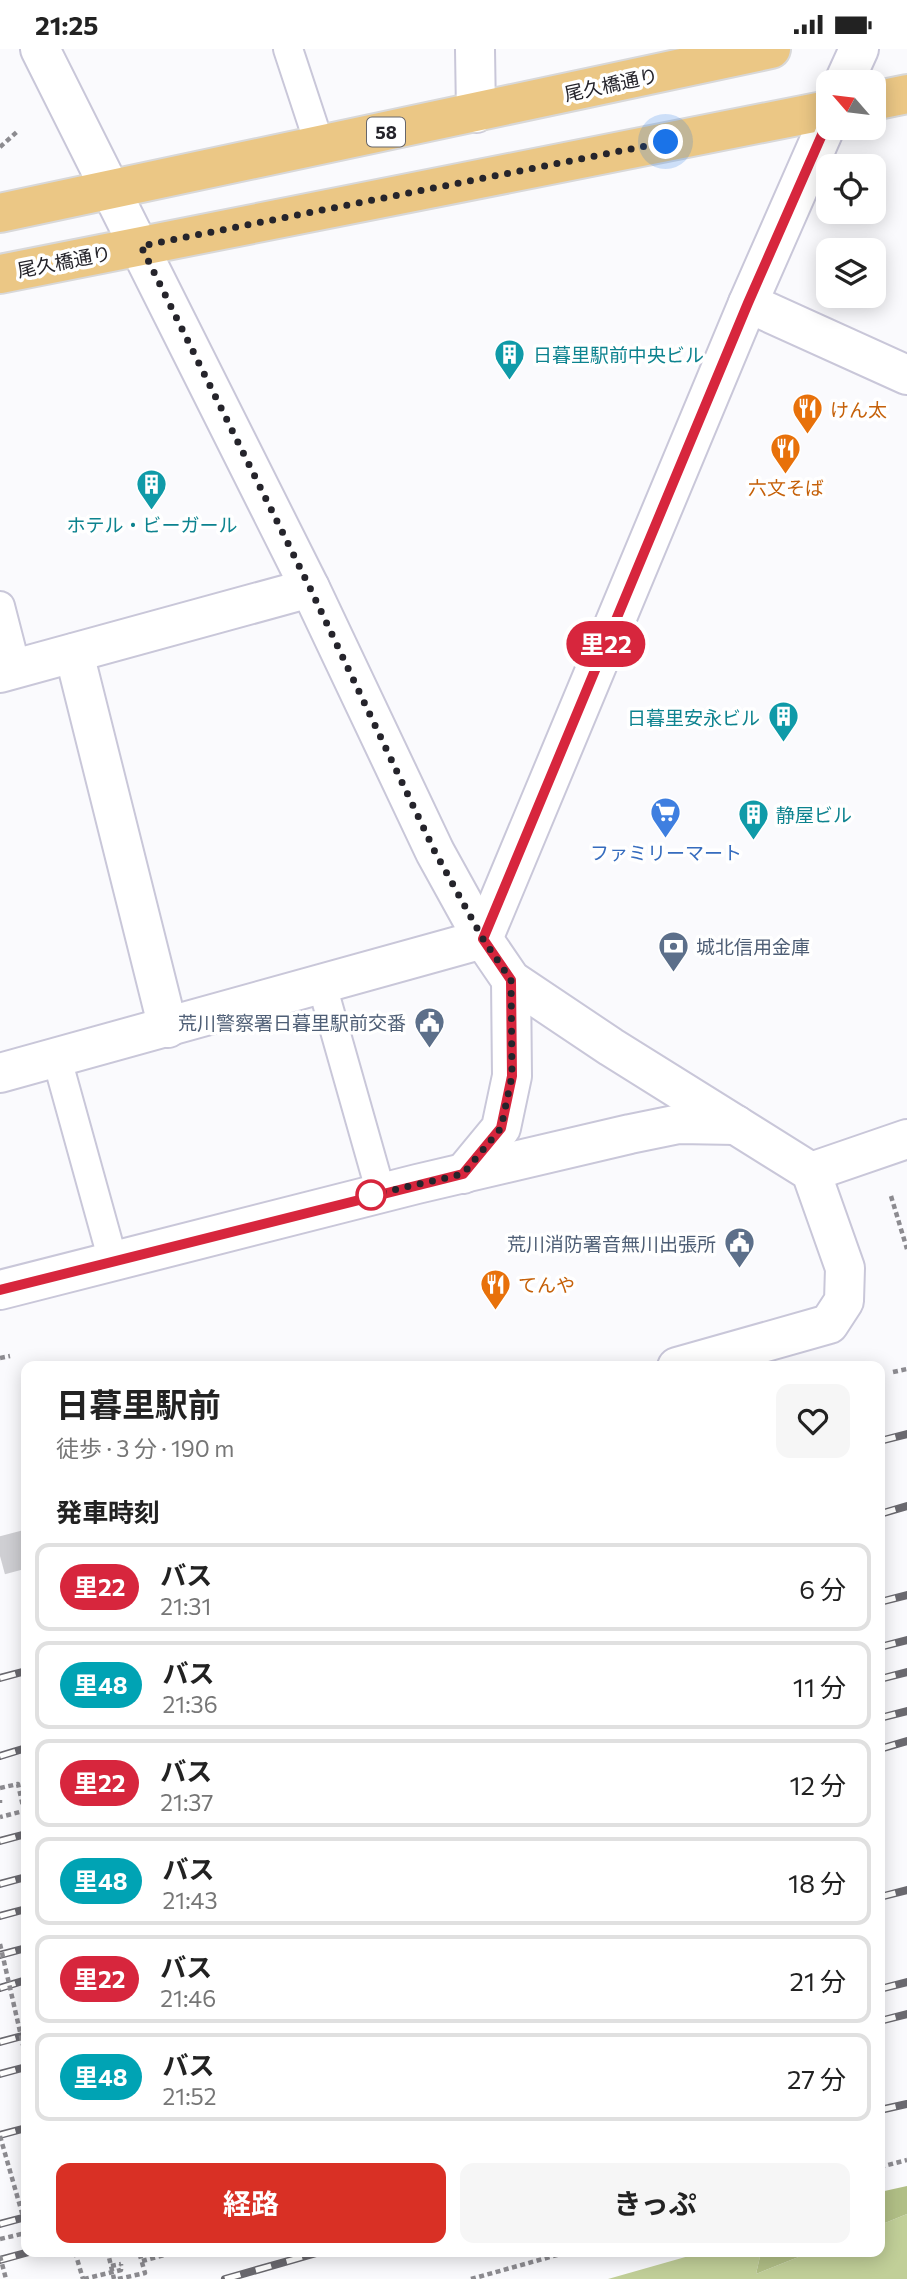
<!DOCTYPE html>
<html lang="ja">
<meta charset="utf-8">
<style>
:root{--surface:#fff;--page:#f6f6f6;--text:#222;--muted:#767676;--line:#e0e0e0;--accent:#d93025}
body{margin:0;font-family:Commissioner,"Noto Sans JP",sans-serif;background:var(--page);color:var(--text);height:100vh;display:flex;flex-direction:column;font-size:26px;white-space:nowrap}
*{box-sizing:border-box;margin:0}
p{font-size:23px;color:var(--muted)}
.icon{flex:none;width:38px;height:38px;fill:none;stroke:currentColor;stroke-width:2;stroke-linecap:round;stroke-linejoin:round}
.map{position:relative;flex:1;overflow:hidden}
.panel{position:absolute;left:21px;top:1312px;width:864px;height:896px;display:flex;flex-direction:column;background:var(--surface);border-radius:14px;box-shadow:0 4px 18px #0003}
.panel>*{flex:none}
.badge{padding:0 14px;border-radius:23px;font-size:24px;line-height:46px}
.needle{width:46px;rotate:298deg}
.fabs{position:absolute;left:816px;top:21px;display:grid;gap:14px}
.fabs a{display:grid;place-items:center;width:70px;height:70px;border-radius:14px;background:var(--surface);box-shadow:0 4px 18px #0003;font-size:35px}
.you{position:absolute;width:35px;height:35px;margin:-18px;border:5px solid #fff;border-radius:50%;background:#1a73e8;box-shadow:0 0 0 10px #1a73e833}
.map>.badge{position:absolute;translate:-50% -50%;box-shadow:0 0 0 4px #fff}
h2{padding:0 35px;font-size:26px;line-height:63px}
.round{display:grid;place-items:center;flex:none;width:74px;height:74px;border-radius:14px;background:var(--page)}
.overview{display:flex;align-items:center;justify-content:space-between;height:119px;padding:0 35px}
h1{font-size:33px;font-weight:700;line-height:52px}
.cta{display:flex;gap:14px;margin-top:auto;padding:14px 35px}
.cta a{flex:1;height:80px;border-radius:14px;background:var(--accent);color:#fff;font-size:28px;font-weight:700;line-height:80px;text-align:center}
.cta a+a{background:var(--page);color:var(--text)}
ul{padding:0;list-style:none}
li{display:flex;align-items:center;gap:21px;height:88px;margin:0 14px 10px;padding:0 21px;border:4px solid var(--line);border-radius:14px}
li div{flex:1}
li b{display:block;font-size:26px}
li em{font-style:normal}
li .badge{min-width:77px;font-weight:700;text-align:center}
.status{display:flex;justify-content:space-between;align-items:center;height:49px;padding:0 35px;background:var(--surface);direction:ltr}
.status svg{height:19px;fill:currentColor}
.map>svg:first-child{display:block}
.green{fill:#c1cf98}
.forest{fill:#b1bf86}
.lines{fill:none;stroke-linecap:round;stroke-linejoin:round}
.street-tunnel{stroke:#cfcfd3;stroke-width:38;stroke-dasharray:38 19;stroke-linecap:butt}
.lane-casing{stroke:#c9c7d9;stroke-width:32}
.street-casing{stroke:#c9c7d9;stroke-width:42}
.secondary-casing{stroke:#c9c7d9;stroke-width:42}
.primary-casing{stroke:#d8d8d9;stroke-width:42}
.path{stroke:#8c8b90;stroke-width:4.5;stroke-dasharray:5 3.5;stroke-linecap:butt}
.lane{stroke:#fff;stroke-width:28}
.street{stroke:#fff;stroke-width:38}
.secondary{stroke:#fff;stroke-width:38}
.primary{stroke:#ebc785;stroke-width:38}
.rail-casing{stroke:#6a696f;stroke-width:8}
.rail{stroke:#fff;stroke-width:5;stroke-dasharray:16;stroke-linecap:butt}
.path-bridge{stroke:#8c8b90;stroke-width:4.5;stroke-dasharray:5 3.5;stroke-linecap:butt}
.line-casing{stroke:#fff;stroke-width:16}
.line{stroke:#d7263d;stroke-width:10}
.walk{stroke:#25242b;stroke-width:7;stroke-dasharray:0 12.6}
.stop-dot{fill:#fff;stroke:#d7263d;stroke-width:3.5}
.labels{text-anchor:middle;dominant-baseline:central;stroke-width:7;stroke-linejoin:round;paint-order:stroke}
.shield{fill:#fff;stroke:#66666b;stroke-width:2}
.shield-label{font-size:18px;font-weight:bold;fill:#25242b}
.street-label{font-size:19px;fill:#25242b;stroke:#fff}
.culture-label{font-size:19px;fill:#0d838f;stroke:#fff;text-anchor:start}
.food-label{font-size:19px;fill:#c56008;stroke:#fff;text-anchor:start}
.shop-label{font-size:19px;fill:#366cbe;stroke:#fff}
.service-label{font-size:19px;fill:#4e5e75;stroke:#fff;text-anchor:end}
</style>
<div class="status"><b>21:25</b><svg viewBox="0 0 49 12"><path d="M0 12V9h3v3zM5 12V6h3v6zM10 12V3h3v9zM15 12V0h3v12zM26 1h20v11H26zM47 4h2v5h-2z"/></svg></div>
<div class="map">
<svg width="907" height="2230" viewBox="0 0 907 2230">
<rect width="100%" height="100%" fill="#fafafd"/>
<path class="green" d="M907 2165V2230H608L703 2203H761L756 2225 811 2203H880V2176Z"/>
<g class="forest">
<path d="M907 2137V2165L880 2176V2143Z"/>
<path d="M761 2203H811L756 2225Z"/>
</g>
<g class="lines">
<path class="street-tunnel" d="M0 1507 26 1500"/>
<defs>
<g id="lane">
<path d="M288 0 320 97"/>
<path d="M0 557 16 619"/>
<path d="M322 936 381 1144"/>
<path d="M57 1010 113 1212"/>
</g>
<g id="street">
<path d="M475 0 476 64"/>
<path d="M748 254 907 326"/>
<path d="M74 604 168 979"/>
<path d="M0 624 310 539"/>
<path d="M0 1024 483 890 511 931 611 998 811 1123 845 1219 844 1252 829 1275 677 1318"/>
<path d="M811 1123 907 1090"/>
<path d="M463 1125 501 1079 512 1027 511 931"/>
<path d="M0 1241 417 1135 630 1085 679 1075 736 1076"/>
</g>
<g id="secondary">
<path d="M40 0 310 539 435 803 483 890"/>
<path d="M844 33 859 0"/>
<path d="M483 890 748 254 828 72"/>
</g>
<g id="primary">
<path d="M873 52 907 45"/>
<path d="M0 164 771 0"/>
<path d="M0 225 828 61"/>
</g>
</defs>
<use href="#lane" class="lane-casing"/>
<use href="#street" class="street-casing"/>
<use href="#secondary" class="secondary-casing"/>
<use href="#primary" class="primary-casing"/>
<g class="path">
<path d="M0 98 19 81"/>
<path d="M891 1147 907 1200"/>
<path d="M0 1309 10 1307"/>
<path d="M893 1323 907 1320"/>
<path d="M0 1739 18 1735 24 1762 0 1768"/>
<path d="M0 1751V1754"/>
<path d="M880 2118 907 2111"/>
<path d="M0 2190 26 2184"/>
<path d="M75 2203 83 2230"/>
<path d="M111 2203 108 2204 114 2230"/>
<path d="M142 2212 176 2203"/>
<path d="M111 2217 121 2215"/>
<path d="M118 2230 145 2224 139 2203"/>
<path d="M471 2230 568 2203"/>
</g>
<use href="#lane" class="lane"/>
<use href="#street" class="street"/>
<use href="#secondary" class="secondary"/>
<use href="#primary" class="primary"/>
<defs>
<g id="rail">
<path d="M880 1392 907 1385"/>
<path d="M880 1465 907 1457"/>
<path d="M880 1553 907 1546"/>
<path d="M880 1598 907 1591"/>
<path d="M0 1629 26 1622"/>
<path d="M880 1630 907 1623"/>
<path d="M880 1669 907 1662"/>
<path d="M880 1700 907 1692"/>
<path d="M0 1707 26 1699"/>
<path d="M0 1792 26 1785"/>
<path d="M0 1835 26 1828"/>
<path d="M880 1848 907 1841"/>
<path d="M0 1867 26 1860"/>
<path d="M0 1906 26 1899"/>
<path d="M0 1939 26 1931"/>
<path d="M880 1940 907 1933"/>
<path d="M880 1972 907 1965"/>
<path d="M0 1993 26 1986"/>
<path d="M0 2025 26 2018"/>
<path d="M880 2061 907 2055"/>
<path d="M0 2086 26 2079"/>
<path d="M0 2175 26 2168"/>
<path d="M0 2211 29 2203"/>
<path d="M225 2230 320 2203"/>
</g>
</defs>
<use href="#rail" class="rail-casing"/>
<use href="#rail" class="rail"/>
<g class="path-bridge">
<path d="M0 1895 26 2009"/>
<path d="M0 2087 26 2178"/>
<path d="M0 2207 6 2230"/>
<path d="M84 2230 121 2221V2215"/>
</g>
</g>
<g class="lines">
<defs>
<path id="line" d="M0 1241 463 1125 501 1079 512 1027 511 931 483 890 748 254 828 72"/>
</defs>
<use href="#line" class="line-casing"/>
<use href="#line" class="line"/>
<path class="walk" d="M371 1146 463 1125 501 1079 512 1027 511 931 483 890 435 803 310 539 141 197 666 93"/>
</g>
<defs>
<symbol id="building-pin" viewBox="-11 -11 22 30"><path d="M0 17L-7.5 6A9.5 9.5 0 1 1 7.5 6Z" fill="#0f9aa8" stroke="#fff"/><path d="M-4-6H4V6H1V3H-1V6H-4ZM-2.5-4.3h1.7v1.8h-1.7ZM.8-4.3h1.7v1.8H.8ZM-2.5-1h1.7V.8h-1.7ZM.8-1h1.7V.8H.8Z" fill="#fff"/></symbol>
<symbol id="restaurant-pin" viewBox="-11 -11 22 30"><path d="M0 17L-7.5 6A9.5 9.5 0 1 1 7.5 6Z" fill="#e8710a" stroke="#fff"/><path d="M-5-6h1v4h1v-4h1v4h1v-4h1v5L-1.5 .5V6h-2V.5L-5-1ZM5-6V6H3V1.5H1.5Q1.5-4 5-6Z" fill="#fff"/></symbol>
<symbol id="supermarket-pin" viewBox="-11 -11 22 30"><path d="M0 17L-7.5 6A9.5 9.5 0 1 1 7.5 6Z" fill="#3f7fe0" stroke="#fff"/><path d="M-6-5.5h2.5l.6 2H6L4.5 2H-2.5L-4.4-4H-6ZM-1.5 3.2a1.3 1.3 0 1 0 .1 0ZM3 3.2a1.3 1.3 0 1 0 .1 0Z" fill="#fff"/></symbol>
<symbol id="bank-pin" viewBox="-11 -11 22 30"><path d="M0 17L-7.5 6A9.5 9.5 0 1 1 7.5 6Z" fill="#5c6f8a" stroke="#fff"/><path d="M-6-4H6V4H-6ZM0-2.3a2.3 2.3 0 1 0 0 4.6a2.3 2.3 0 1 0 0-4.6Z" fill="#fff"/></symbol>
<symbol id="civic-pin" viewBox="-11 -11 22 30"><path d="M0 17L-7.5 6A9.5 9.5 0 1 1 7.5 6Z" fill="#5c6f8a" stroke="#fff"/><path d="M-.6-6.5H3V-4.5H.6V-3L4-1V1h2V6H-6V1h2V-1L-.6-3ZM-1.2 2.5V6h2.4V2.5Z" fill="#fff"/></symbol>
</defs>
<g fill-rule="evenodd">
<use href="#building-pin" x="492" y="288" width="35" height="47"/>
<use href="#restaurant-pin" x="790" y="342" width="35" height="47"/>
<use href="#restaurant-pin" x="768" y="382" width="35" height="47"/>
<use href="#building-pin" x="134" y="418" width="35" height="47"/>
<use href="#building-pin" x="766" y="650" width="35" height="47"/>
<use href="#supermarket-pin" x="648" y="746" width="35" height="47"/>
<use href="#building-pin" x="736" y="748" width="35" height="47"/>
<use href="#bank-pin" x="656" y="880" width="35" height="47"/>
<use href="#civic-pin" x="412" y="956" width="35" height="47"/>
<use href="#civic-pin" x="722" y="1176" width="35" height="47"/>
<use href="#restaurant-pin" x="478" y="1218" width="35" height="47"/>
</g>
<circle class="stop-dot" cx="371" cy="1146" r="14"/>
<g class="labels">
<rect class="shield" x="367" y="68.5" width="38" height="29" rx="5"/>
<g class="shield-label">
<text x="386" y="83">58</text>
</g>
<g class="street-label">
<text transform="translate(611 35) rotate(-12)">尾久橋通り</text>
<text transform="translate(64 212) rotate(-11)">尾久橋通り</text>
</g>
<g class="culture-label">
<text x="533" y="305">日暮里駅前中央ビル</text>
<text x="152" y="475" text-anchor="middle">ホテル・ビーガール</text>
<text x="760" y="668" text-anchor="end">日暮里安永ビル</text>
<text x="776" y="765">静屋ビル</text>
</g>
<g class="food-label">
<text x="830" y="360">けん太</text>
<text x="786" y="438" text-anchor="middle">六文そば</text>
<text x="518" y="1235">てんや</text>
</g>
<g class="shop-label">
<text x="666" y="803">ファミリーマート</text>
</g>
<g class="service-label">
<text x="696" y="897" text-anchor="start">城北信用金庫</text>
<text x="406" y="973">荒川警察署日暮里駅前交番</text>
<text x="716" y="1194">荒川消防署音無川出張所</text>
</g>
</g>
</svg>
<div class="fabs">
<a><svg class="needle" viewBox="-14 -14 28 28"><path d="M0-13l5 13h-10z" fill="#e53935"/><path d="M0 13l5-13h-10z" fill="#767676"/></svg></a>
<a><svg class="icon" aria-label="locate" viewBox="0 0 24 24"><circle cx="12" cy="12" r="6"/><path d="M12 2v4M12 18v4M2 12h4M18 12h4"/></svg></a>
<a><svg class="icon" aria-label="layers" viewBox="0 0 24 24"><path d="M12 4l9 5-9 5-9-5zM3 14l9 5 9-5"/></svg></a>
</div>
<div class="you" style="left:666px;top:93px"></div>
<b class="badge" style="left:606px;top:595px;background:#d7263d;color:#fff">里22</b>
<section class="panel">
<div class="overview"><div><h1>日暮里駅前</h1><p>徒歩 · 3 分 · 190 m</p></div><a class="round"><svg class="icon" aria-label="heart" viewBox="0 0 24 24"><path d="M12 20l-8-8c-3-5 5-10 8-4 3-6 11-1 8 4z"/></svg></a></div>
<h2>発車時刻</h2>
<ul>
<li><span class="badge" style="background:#d7263d;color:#fff">里22</span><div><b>バス</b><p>21:31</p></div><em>6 分</em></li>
<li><span class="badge" style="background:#00a3b4;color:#fff">里48</span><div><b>バス</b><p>21:36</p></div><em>11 分</em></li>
<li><span class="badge" style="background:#d7263d;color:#fff">里22</span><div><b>バス</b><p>21:37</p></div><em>12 分</em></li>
<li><span class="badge" style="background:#00a3b4;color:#fff">里48</span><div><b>バス</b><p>21:43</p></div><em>18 分</em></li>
<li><span class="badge" style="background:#d7263d;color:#fff">里22</span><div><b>バス</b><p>21:46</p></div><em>21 分</em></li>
<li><span class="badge" style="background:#00a3b4;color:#fff">里48</span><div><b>バス</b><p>21:52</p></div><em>27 分</em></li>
</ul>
<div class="cta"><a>経路</a><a>きっぷ</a></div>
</section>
</div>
